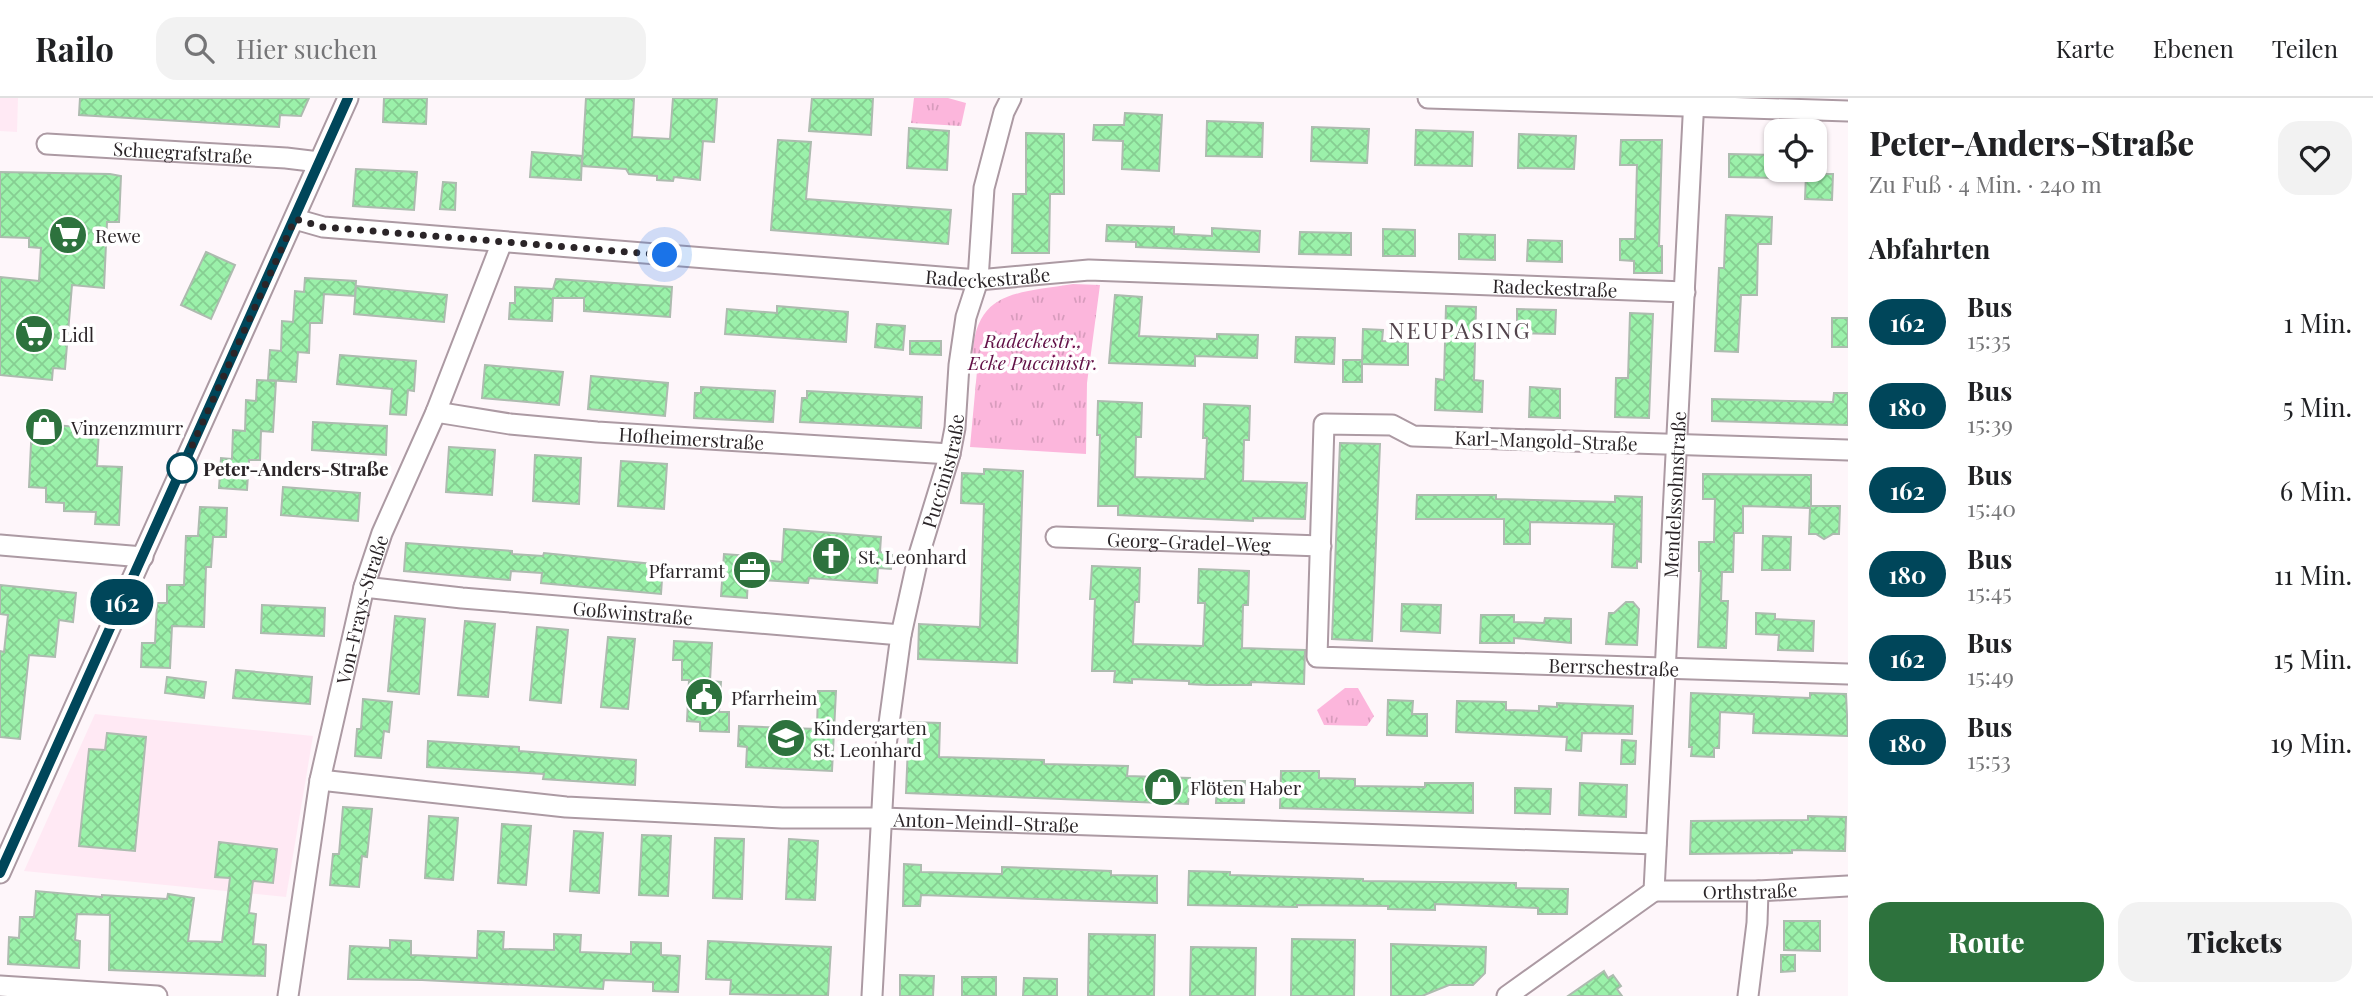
<!DOCTYPE html>
<html lang="de">
<meta charset="utf-8">
<style>
:root{--surface:#fff;--page:#f2f2f2;--text:#202124;--muted:#757577;--line:#e0e0e0;--accent:#2d723d}
body{margin:0;font-family:"Playfair Display",serif;background:var(--page);color:var(--text);height:100vh;display:flex;flex-direction:column;font-size:26px;white-space:nowrap}
*{box-sizing:border-box;margin:0}
p{font-size:23px;color:var(--muted)}
.icon{flex:none;width:38px;height:38px;fill:none;stroke:currentColor;stroke-width:2;stroke-linecap:round;stroke-linejoin:round}
.map{position:relative;flex:1;overflow:hidden}
.drawer{display:flex;flex-direction:column;background:var(--surface);width:525px}
.drawer>*{flex:none}
.badge{padding:0 14px;border-radius:23px;font-size:24px;line-height:46px}
.buttons{position:absolute;left:1764px;top:21px;display:grid;gap:14px}
.buttons a{display:grid;place-items:center;width:63px;height:63px;border-radius:14px;background:var(--surface);box-shadow:0 2px 5px #0004;font-size:35px}
.you{position:absolute;width:35px;height:35px;margin:-18px;border:5px solid #fff;border-radius:50%;background:#1a73e8;box-shadow:0 0 0 10px #1a73e833}
.map>.badge{position:absolute;translate:-50% -50%;box-shadow:0 0 0 4px #fff}
h2{padding:0 21px;font-size:26px;line-height:63px}
.round{display:grid;place-items:center;flex:none;width:74px;height:74px;border-radius:21px;background:var(--page)}
.overview{display:flex;align-items:center;justify-content:space-between;height:119px;padding:0 21px}
h1{font-size:33px;font-weight:800;line-height:52px}
.action{display:flex;gap:14px;margin-top:auto;padding:14px 21px}
.action a{flex:1;height:80px;border-radius:21px;background:var(--accent);color:#fff;font-size:28px;font-weight:800;line-height:80px;text-align:center}
.action a+a{background:var(--page);color:var(--text)}
ul{padding:0;list-style:none}
li{display:flex;align-items:center;gap:21px;height:84px;padding:0 21px}
li div{flex:1}
li b{display:block;font-size:26px}
li em{font-style:normal}
li .badge{min-width:77px;font-weight:700;text-align:center}
header{display:flex;align-items:center;gap:42px;box-sizing:border-box;height:98px;padding:0 35px;background:var(--surface);border-bottom:2px solid var(--line)}
header strong{font-size:33px}
nav{display:flex;gap:38px;margin-inline-start:auto;font-size:24px}
.search{width:490px;height:63px;background:var(--page);display:flex;align-items:center;gap:18px;box-sizing:border-box;padding:0 24px;border-radius:21px;color:var(--muted);font-size:26px}
main{display:flex;flex:1;min-height:0}
.map>svg:first-child{display:block}
.built{fill:#ffe9f4}
.grass{fill:url(#grass-tufts)}
.building{fill:url(#building-cross-hatch);stroke:#adbbaf;stroke-width:2}
.lines{fill:none;stroke-linecap:round;stroke-linejoin:round}
.street-casing{stroke:#ac9aa3;stroke-width:23}
.street{stroke:#fff;stroke-width:19}
.line-casing{stroke:#fff;stroke-width:16}
.line{stroke:#00465a;stroke-width:10}
.walk{stroke:#2b2528;stroke-width:7;stroke-dasharray:0 12.6}
.stop-dot{fill:#fff;stroke:#00465a;stroke-width:3.5}
.labels{text-anchor:middle;dominant-baseline:central;stroke-width:7;stroke-linejoin:round;paint-order:stroke}
.street-label{font-size:19px;fill:#2b2528;stroke:#fff}
.poi-label{font-size:19px;fill:#2b2528;stroke:#fff;text-anchor:start}
.park-label{font-size:19px;font-style:italic;fill:#611046;stroke:#fff}
.stop-label{font-size:19px;font-weight:bold;fill:#2b2528;stroke:#fff;text-anchor:start}
.quarter-label{font-size:23px;letter-spacing:2px;fill:#52434b;stroke:#fff}
</style>
<header>
<strong>Railo</strong>
<div class="search"><svg class="icon" aria-label="search" viewBox="0 0 24 24"><circle cx="10" cy="10" r="6"/><path d="M15 15l6 6"/></svg>Hier suchen</div>
<nav><a>Karte</a><a>Ebenen</a><a>Teilen</a></nav>
</header>
<main>
<div class="map">
<svg width="1848" height="898" viewBox="0 0 1848 898">
<defs>
<pattern id="grass-tufts" width="24" height="20" patternUnits="userSpaceOnUse" patternTransform="scale(1.75)"><rect width="24" height="20" fill="#fcb6dc"/><path d="M3 7l-1-3M5 7V3M7 7l1-3M15 17l-1-3M17 17v-4M19 17l1-3" fill="none" stroke="#d89cbd"/></pattern>
<pattern id="building-cross-hatch" width="8" height="8" patternUnits="userSpaceOnUse" patternTransform="scale(1.75)"><rect width="8" height="8" fill="#9bf1aa"/><path d="M0 0l8 8M0 8l8-8" fill="none" stroke="#86ce92"/></pattern>
</defs>
<rect width="100%" height="100%" fill="#fef6fa"/>
<g class="built">
<path d="M0 0H18L17 34 0 33Z"/>
<path d="M95 616 313 638 286 799 24 773Z"/>
</g>
<g class="grass">
<path d="M914 0H948L966 5 961 28 911 25Z"/>
<path d="M1073 186 1100 187 1087 285 1086 356 970 349 977 273H972C971 194 1008 196 1073 186Z"/>
<path d="M1345 590H1358L1374 618 1367 628 1324 627 1317 612Z"/>
</g>
<g class="building">
<path d="M80 0H309L301 18 280 17 279 29 79 17Z"/>
<path d="M384 0H427L426 26 383 24Z"/>
<path d="M586 0H634L632 39 670 41 673 0H717L714 44 703 43 700 82 674 79 673 83 657 82V78L629 76 626 71 582 68Z"/>
<path d="M812 0H873L871 37 809 33Z"/>
<path d="M1125 15 1162 17 1159 73 1122 71 1123 43 1093 42 1094 27H1124Z"/>
<path d="M1207 23 1263 25 1262 59 1206 58Z"/>
<path d="M1312 29 1369 31 1367 65 1311 63Z"/>
<path d="M909 30 949 33 947 72 907 70Z"/>
<path d="M1416 32 1473 34 1472 68 1415 67Z"/>
<path d="M1026 35 1064 36V96H1050L1049 155H1012L1013 96H1026Z"/>
<path d="M1519 36 1576 38 1574 71 1518 70Z"/>
<path d="M778 42 811 44 806 101 951 112 948 146 771 132Z"/>
<path d="M1621 42H1662L1659 148H1662V175H1634V163L1620 162V141H1635L1637 67H1620Z"/>
<path d="M532 54 582 58 581 82 530 79Z"/>
<path d="M1729 56 1776 57V80L1729 79Z"/>
<path d="M356 71 417 74 414 112 353 108Z"/>
<path d="M0 74 110 76 121 78 119 124H107L104 190 72 187 65 271 53 270 52 282 0 277V179L39 183 41 150 29 149V140L0 139Z"/>
<path d="M1806 76H1833L1832 102 1805 101Z"/>
<path d="M443 84 456 85 455 112 440 111Z"/>
<path d="M1726 117 1772 119 1771 146H1758L1757 197H1741L1738 254 1715 253 1719 170H1724Z"/>
<path d="M1107 127 1174 129V136L1212 138V130L1260 133 1259 154 1136 149V144L1106 143Z"/>
<path d="M1383 131 1415 132V158H1383Z"/>
<path d="M1300 134 1351 135V157L1299 156Z"/>
<path d="M1459 136 1495 137V162L1459 161Z"/>
<path d="M1528 142 1562 143V164L1527 163Z"/>
<path d="M206 154 235 167 211 221 181 207Z"/>
<path d="M305 180 356 183 355 198 324 196 322 225H310L309 255 298 254 296 284 268 282 270 252 281 253 282 223 293 224 295 193 304 194Z"/>
<path d="M556 181 672 189 670 219 584 213V200H553L552 223 509 221 510 205H515V189L553 191Z"/>
<path d="M356 188 447 197 444 224 354 216Z"/>
<path d="M1115 197 1142 199 1139 238 1217 241V236L1258 237 1257 260 1195 258V268L1109 265Z"/>
<path d="M777 208 848 214 846 244 725 236 727 211 777 215Z"/>
<path d="M1446 208 1476 209 1474 282 1483 283 1482 314 1435 312 1436 281 1444 282Z"/>
<path d="M1517 211 1556 212 1555 236 1517 235Z"/>
<path d="M1630 215 1653 216 1649 320 1615 319 1616 280H1628Z"/>
<rect x="1832" y="220" width="16" height="29"/>
<path d="M877 226 905 228 903 252 875 249Z"/>
<path d="M1363 231 1383 232 1382 243 1408 244V267L1362 266Z"/>
<path d="M1296 239 1335 240 1334 266 1295 264Z"/>
<path d="M910 243H941V257L910 256Z"/>
<path d="M340 257 416 263 414 293 408 292 406 317 390 316 392 291 337 286Z"/>
<rect x="1343" y="262" width="19" height="22"/>
<path d="M485 267 563 274 559 307 482 300Z"/>
<path d="M591 278 668 285 665 318 588 311Z"/>
<path d="M257 282 276 283 273 334 261 333 260 362H249L247 392 219 390 221 360 232 361 233 332 245 333 246 302 256 303Z"/>
<path d="M701 289 775 293 773 324 694 320 695 295H701Z"/>
<path d="M1530 289 1560 291V320L1529 319Z"/>
<path d="M807 293 922 299 921 330 800 324 802 300H807Z"/>
<path d="M1834 295H1848V327L1712 323V301L1833 304Z"/>
<path d="M1098 303 1142 305 1141 339H1136L1135 379 1205 381 1207 340H1203L1204 306 1250 308 1249 342H1244L1243 383 1307 385 1305 421 1253 420V423L1118 417V408H1098L1100 337H1097Z"/>
<path d="M313 324 387 328 386 357 312 352Z"/>
<path d="M32 325 99 331 97 368 122 369 119 427 95 426 96 414 64 413V405L46 404V390L29 389Z"/>
<path d="M1340 345 1380 346 1372 543 1332 541Z"/>
<path d="M449 349 495 352 492 397 446 394Z"/>
<path d="M535 357 581 360 579 406 533 403Z"/>
<path d="M621 363 667 366 664 411 618 408Z"/>
<path d="M984 371 1023 373 1017 565 918 561 919 526 980 529 984 406 961 405 962 375 984 376Z"/>
<path d="M1703 376 1811 377V408H1840L1839 436H1833L1824 441 1816 436H1809L1810 410 1743 408V435H1734L1733 474H1722L1721 503H1728L1726 550 1698 549 1701 473H1699V444H1714L1715 401H1703Z"/>
<path d="M283 389 360 395 358 423 281 417Z"/>
<path d="M1417 397H1496V401L1615 404V398L1642 399 1641 464 1637 463V470L1612 469 1614 426 1530 424V446H1504V421H1416Z"/>
<path d="M200 409 227 410 226 439H213L211 469H206L204 529 172 528 170 570 141 569 142 545H155L157 505H167V487H184L186 438H198Z"/>
<path d="M784 431 881 439 880 454 892 455 891 471 878 470 877 485 809 480 808 485 748 481 747 500 721 498 724 456 750 458V461L782 464Z"/>
<path d="M1763 438 1791 439 1790 472H1762Z"/>
<path d="M406 445 512 453V456L543 458 544 455 663 467 661 496 541 485 542 475 511 473 510 482 404 473Z"/>
<path d="M1092 468 1140 470 1139 504H1135L1133 546 1203 548 1205 505H1198L1199 471 1249 473 1248 507H1243L1242 550 1305 552 1304 586 1251 584V587H1207L1189 586V583L1132 581V585L1114 584 1115 573H1092L1095 501H1090Z"/>
<path d="M0 487 76 495 73 524 59 522 55 559 29 557 20 641 0 639V553L4 554 8 517 0 516Z"/>
<path d="M1626 504H1633L1639 511 1637 547 1606 546 1609 515H1614Z"/>
<path d="M1402 506 1441 507 1440 535 1401 533Z"/>
<path d="M262 507 325 510 324 538 261 535Z"/>
<path d="M1756 515 1775 516V521L1814 523 1813 553 1778 552 1779 537 1756 536Z"/>
<path d="M1481 517H1514V524L1544 525 1545 520 1571 521V545L1514 540V545H1480Z"/>
<path d="M395 518 425 521 419 596 388 593Z"/>
<path d="M465 523 495 526 488 599 458 597Z"/>
<path d="M537 529 568 532 561 605 530 602Z"/>
<path d="M608 539 635 541 628 611 601 609Z"/>
<path d="M674 543 712 545 710 583 721 584 719 614H729V634L700 633V624L687 623 689 582H682V562H673Z"/>
<path d="M236 572 312 579 310 606 233 600Z"/>
<path d="M167 579 206 584 204 600 165 595Z"/>
<path d="M818 593H836L832 673 746 669 747 649 738 648 739 628 817 631Z"/>
<path d="M1691 595 1810 600V595L1846 596 1848 638 1753 635 1754 616 1720 614 1719 650H1714V659L1691 658 1692 649H1689Z"/>
<path d="M363 601 392 604 389 634 384 633 381 660 355 658 357 631H361Z"/>
<path d="M1388 602 1413 603 1412 616H1427V638L1387 637Z"/>
<path d="M1457 603 1506 604V612L1539 613V608L1557 609V605L1633 608 1632 636 1582 635 1581 653 1566 652 1567 639 1456 634Z"/>
<path d="M909 624 940 625 939 659 1044 662V666L1128 668 1127 678 1190 680 1188 706 906 695Z"/>
<path d="M107 635 146 639 135 753 79 748 89 651 105 652Z"/>
<path d="M1622 642 1636 643 1635 666H1621Z"/>
<path d="M428 643 519 649V653L636 662 635 687 543 681 544 676 427 669Z"/>
<path d="M1281 673H1319V680L1355 681V688L1425 689V685H1473V715L1280 710Z"/>
<path d="M1217 683H1245L1244 705H1216Z"/>
<path d="M1580 685 1627 687 1626 719 1579 717Z"/>
<path d="M1515 690 1551 691 1550 716 1515 715Z"/>
<path d="M343 709 372 711 367 759 362 758 359 789 330 787 333 756H339Z"/>
<path d="M429 718 458 720 453 782 425 780Z"/>
<path d="M1808 718 1846 719 1845 753 1792 752V755L1690 756 1691 723 1808 722Z"/>
<path d="M502 726 531 728 526 787 498 785Z"/>
<path d="M574 733 603 735 599 795 570 793Z"/>
<path d="M642 737 671 738 668 798 639 797Z"/>
<path d="M715 740 744 741 742 801 713 800Z"/>
<path d="M789 741 818 743 815 802 786 801Z"/>
<path d="M219 744 277 751 273 785 253 783 249 815 256 816 253 846 266 847 265 878 109 872 110 817 77 816 75 842 80 843 79 870 8 866 9 839 19 840 20 819H34L36 793 102 799V797L167 801 168 796 194 800 188 843 222 844 230 780 215 779Z"/>
<path d="M904 766 921 767V774L1002 776V769L1111 773V777L1157 778V805L921 797 920 808H903Z"/>
<path d="M1189 773 1230 774V777L1363 781V783L1516 785V790L1568 791 1567 816H1538V810L1435 806V812L1388 811V808L1297 807V809L1188 807Z"/>
<path d="M1784 823H1820V853L1784 852Z"/>
<path d="M478 833 504 834 503 851 554 852V836L581 837 580 854 631 856V844L661 845V857L680 858 678 894 653 893V884L604 882 603 891 422 882 348 881 350 848 390 850V842L411 843V857L477 860Z"/>
<path d="M1089 836 1155 837 1154 898H1088Z"/>
<path d="M1292 841 1355 842 1354 898H1291Z"/>
<path d="M708 843 831 849 828 898 730 896 731 882 706 881Z"/>
<path d="M1391 846 1486 849 1485 875 1473 887H1449L1422 898H1391Z"/>
<path d="M1191 849 1256 850 1255 898H1190Z"/>
<path d="M1781 857H1795V873L1781 874Z"/>
<path d="M1604 873 1608 880 1613 877 1621 888 1617 891 1622 898H1568Z"/>
<path d="M900 877 934 878 933 898H900Z"/>
<rect x="962" y="879" width="34" height="19"/>
<path d="M1024 880 1057 881V898H1023Z"/>
</g>
<g class="lines">
<defs>
<g id="street">
<path d="M1428 0 1848 13"/>
<path id="s1" d="M47 46 286 60 319 64"/>
<path id="s2" d="M295 121 323 129 978 182 1089 172 1685 194"/>
<path id="s3" d="M436 314 510 326 597 334 950 356"/>
<path id="s4" d="M1848 352 1413 338 1392 327 1324 326 1317 559 1848 576"/>
<path id="s5" d="M1056 439 1321 448"/>
<path d="M0 447 143 459"/>
<path id="s6" d="M364 489 462 500 901 537"/>
<path id="s7" d="M320 682 566 709 782 720H881L1656 746"/>
<path d="M0 775 348 0"/>
<path id="s8" d="M1654 793 1694 0"/>
<path id="s9" d="M1654 793H1758L1848 788"/>
<path d="M0 888 157 898"/>
<path id="s10" d="M288 898 320 682 364 489 382 435 436 314 502 144"/>
<path id="s11" d="M872 898 885 655 901 537 918 460 950 356 955 330 959 267 966 219 978 182 984 90 1004 14 1011 0"/>
<path d="M1507 898 1654 793"/>
<path d="M1748 898 1757 825 1758 793"/>
</g>
</defs>
<use href="#street" class="street-casing"/>
<use href="#street" class="street"/>
</g>
<g class="lines">
<defs>
<path id="line" d="M0 775 348 0"/>
</defs>
<use href="#line" class="line-casing"/>
<use href="#line" class="line"/>
<path class="walk" d="M182 370 295 121 323 129 665 157"/>
</g>
<defs>
<symbol id="supermarket-disc" viewBox="-11 -11 22 22"><circle r="9.5" fill="#2d723d" stroke="#fff"/><path d="M-6-5.5h2.5l.6 2H6L4.5 2H-2.5L-4.4-4H-6ZM-1.5 3.2a1.3 1.3 0 1 0 .1 0ZM3 3.2a1.3 1.3 0 1 0 .1 0Z" fill="#fff"/></symbol>
<symbol id="shop-disc" viewBox="-11 -11 22 22"><circle r="9.5" fill="#2d723d" stroke="#fff"/><path d="M-5-2.5h2.3a2.7 3.5 0 0 1 5.4 0H5L5.5 6h-11ZM-1.5-2.5h3a1.5 2.3 0 0 0-3 0Z" fill="#fff"/></symbol>
<symbol id="church-disc" viewBox="-11 -11 22 22"><circle r="9.5" fill="#2d723d" stroke="#fff"/><path d="M-1.2-6h2.4v3.5h3.3v2.4h-3.3V6h-2.4V-.1h-3.3v-2.4h3.3Z" fill="#fff"/></symbol>
<symbol id="office-disc" viewBox="-11 -11 22 22"><circle r="9.5" fill="#2d723d" stroke="#fff"/><path d="M-6-3h4V-5.5h4V-3h4V5H-6ZM-1-4.5V-3h2v-1.5ZM-6 0V1H6V0Z" fill="#fff"/></symbol>
<symbol id="civic-disc" viewBox="-11 -11 22 22"><circle r="9.5" fill="#2d723d" stroke="#fff"/><path d="M-.6-6.5H3V-4.5H.6V-3L4-1V1h2V6H-6V1h2V-1L-.6-3ZM-1.2 2.5V6h2.4V2.5Z" fill="#fff"/></symbol>
<symbol id="school-disc" viewBox="-11 -11 22 22"><circle r="9.5" fill="#2d723d" stroke="#fff"/><path d="M0-5L7-2L0 1L-7-2ZM-4 1L0 2.5L4 1V4Q0 6-4 4Z" fill="#fff"/></symbol>
</defs>
<g fill-rule="evenodd">
<use href="#supermarket-disc" x="46" y="115" width="44" height="44"/>
<use href="#supermarket-disc" x="12" y="214" width="44" height="44"/>
<use href="#shop-disc" x="22" y="307" width="44" height="44"/>
<use href="#church-disc" x="809" y="436" width="44" height="44"/>
<use href="#office-disc" x="730" y="450" width="44" height="44"/>
<use href="#civic-disc" x="682" y="577" width="44" height="44"/>
<use href="#school-disc" x="764" y="618" width="44" height="44"/>
<use href="#shop-disc" x="1141" y="667" width="44" height="44"/>
</g>
<circle class="stop-dot" cx="182" cy="370" r="14"/>
<g class="labels">
<g class="street-label">
<text stroke="none"><textPath href="#s1" startOffset="136">Schuegrafstraße</textPath></text>
<text stroke="none"><textPath href="#s2" startOffset="696">Radeckestraße</textPath></text>
<text stroke="none"><textPath href="#s2" startOffset="1264">Radeckestraße</textPath></text>
<text stroke="none"><textPath href="#s3" startOffset="257">Hofheimerstraße</textPath></text>
<text transform="translate(1546 342) rotate(2)">Karl-Mangold-Straße</text>
<text stroke="none"><textPath href="#s11" startOffset="532">Puccinistraße</textPath></text>
<text stroke="none"><textPath href="#s8" startOffset="397">Mendelssohnstraße</textPath></text>
<text stroke="none"><textPath href="#s5" startOffset="133">Georg-Gradel-Weg</textPath></text>
<text stroke="none"><textPath href="#s10" startOffset="394">Von-Frays-Straße</textPath></text>
<text stroke="none"><textPath href="#s6" startOffset="270">Goßwinstraße</textPath></text>
<text stroke="none"><textPath href="#s4" startOffset="1057">Berrschestraße</textPath></text>
<text stroke="none"><textPath href="#s7" startOffset="668">Anton-Meindl-Straße</textPath></text>
<text stroke="none"><textPath href="#s9" startOffset="96">Orthstraße</textPath></text>
</g>
<g class="poi-label">
<text x="95" y="137">Rewe</text>
<text x="61" y="236">Lidl</text>
<text x="71" y="329">Vinzenzmurr</text>
<text x="858" y="458">St. Leonhard</text>
<text x="725" y="472" text-anchor="end">Pfarramt</text>
<text x="731" y="599">Pfarrheim</text>
<text x="813" y="629">Kindergarten<tspan x="813" dy="22">St. Leonhard</tspan></text>
<text x="1190" y="689">Flöten Haber</text>
</g>
<g class="park-label">
<text x="1033" y="242">Radeckestr.,<tspan x="1033" dy="22">Ecke Puccinistr.</tspan></text>
</g>
<g class="stop-label">
<text x="203" y="370">Peter-Anders-Straße</text>
</g>
<g class="quarter-label">
<text x="1460" y="231">NEUPASING</text>
</g>
</g>
</svg>
<div class="buttons">
<a><svg class="icon" aria-label="locate" viewBox="0 0 24 24"><circle cx="12" cy="12" r="6"/><path d="M12 2v4M12 18v4M2 12h4M18 12h4"/></svg></a>
</div>
<div class="you" style="left:665px;top:157px"></div>
<b class="badge" style="left:122px;top:504px;background:#00465a;color:#fff">162</b>
</div>
<section class="drawer">
<div class="overview"><div><h1>Peter-Anders-Straße</h1><p>Zu Fuß · 4 Min. · 240 m</p></div><a class="round"><svg class="icon" aria-label="heart" viewBox="0 0 24 24"><path d="M12 20l-8-8c-3-5 5-10 8-4 3-6 11-1 8 4z"/></svg></a></div>
<h2>Abfahrten</h2>
<ul>
<li><span class="badge" style="background:#00465a;color:#fff">162</span><div><b>Bus</b><p>15:35</p></div><em>1 Min.</em></li>
<li><span class="badge" style="background:#00465a;color:#fff">180</span><div><b>Bus</b><p>15:39</p></div><em>5 Min.</em></li>
<li><span class="badge" style="background:#00465a;color:#fff">162</span><div><b>Bus</b><p>15:40</p></div><em>6 Min.</em></li>
<li><span class="badge" style="background:#00465a;color:#fff">180</span><div><b>Bus</b><p>15:45</p></div><em>11 Min.</em></li>
<li><span class="badge" style="background:#00465a;color:#fff">162</span><div><b>Bus</b><p>15:49</p></div><em>15 Min.</em></li>
<li><span class="badge" style="background:#00465a;color:#fff">180</span><div><b>Bus</b><p>15:53</p></div><em>19 Min.</em></li>
</ul>
<div class="action"><a>Route</a><a>Tickets</a></div>
</section>
</main>
